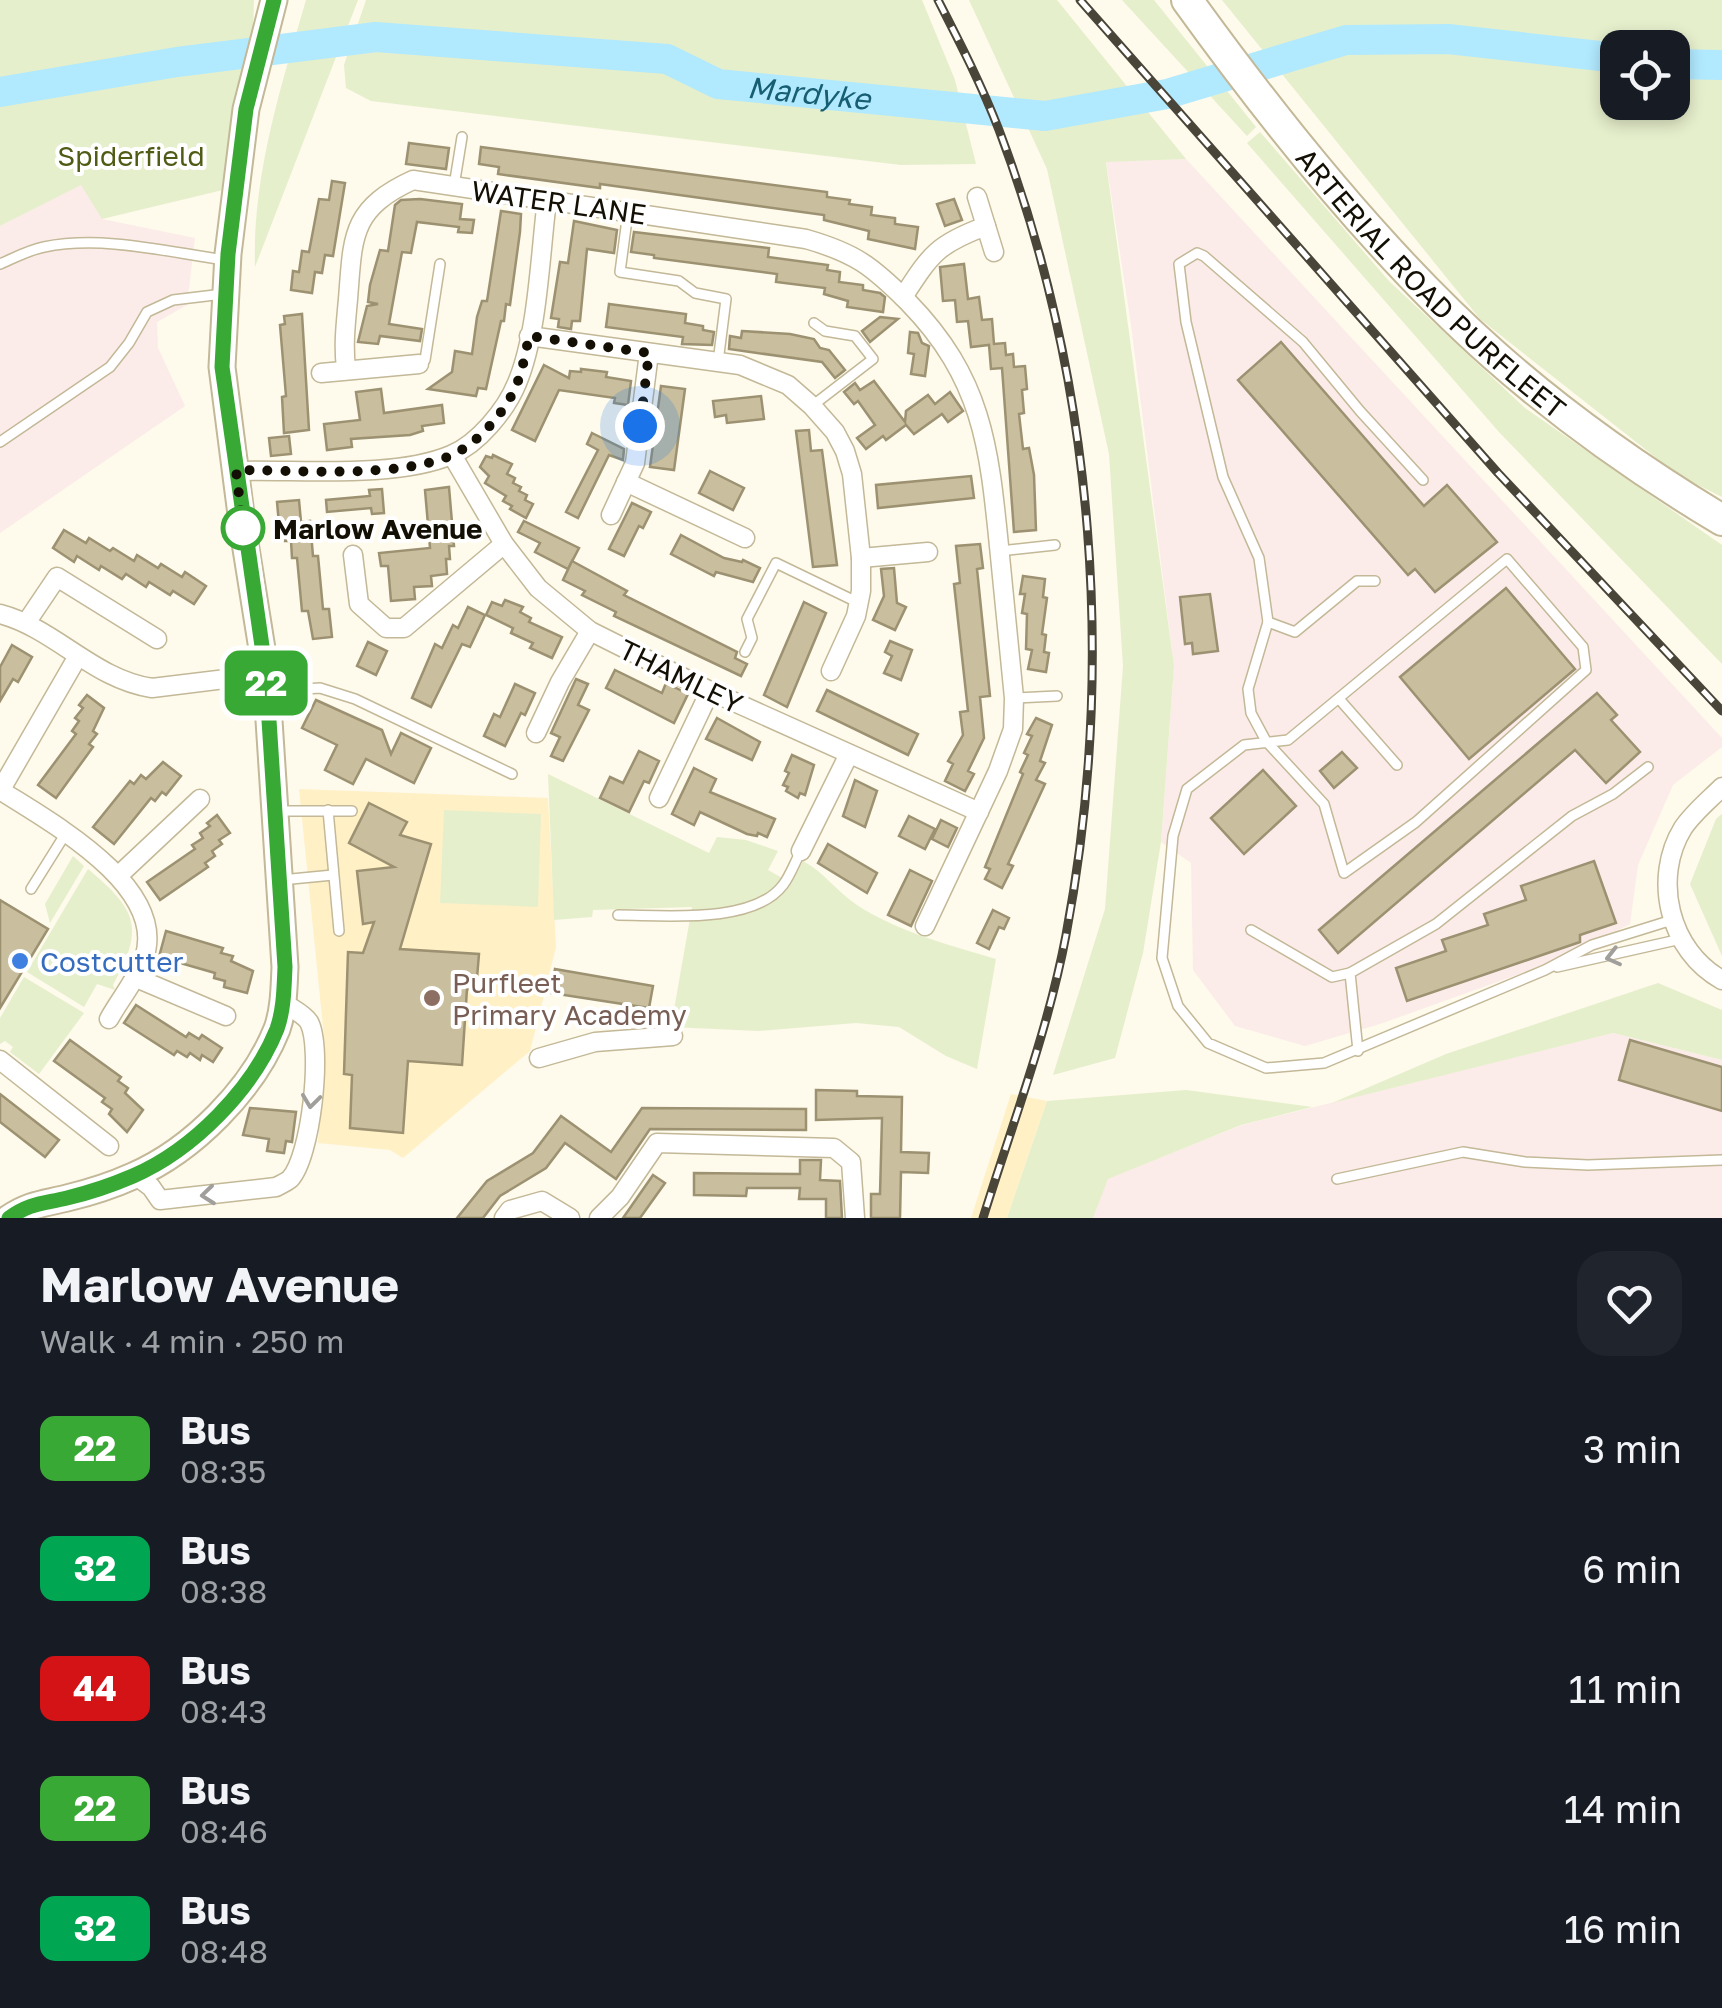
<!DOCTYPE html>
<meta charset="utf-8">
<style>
:root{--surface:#171b24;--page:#20242c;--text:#f1f3f6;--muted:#9ea1a6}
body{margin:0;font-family:"Golos Text",sans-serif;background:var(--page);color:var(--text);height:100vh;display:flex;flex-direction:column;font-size:38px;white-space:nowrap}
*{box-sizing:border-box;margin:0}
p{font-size:32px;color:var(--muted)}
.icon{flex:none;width:55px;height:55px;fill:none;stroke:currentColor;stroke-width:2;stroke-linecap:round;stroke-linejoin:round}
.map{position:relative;height:1218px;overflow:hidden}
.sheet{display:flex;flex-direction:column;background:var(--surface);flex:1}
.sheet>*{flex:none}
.badge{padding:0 20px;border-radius:15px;font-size:35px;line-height:65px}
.buttons{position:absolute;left:1600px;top:30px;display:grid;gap:20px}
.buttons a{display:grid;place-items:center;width:90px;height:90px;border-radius:20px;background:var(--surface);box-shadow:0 5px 15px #0003;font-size:50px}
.you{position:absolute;width:50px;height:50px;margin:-25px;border:8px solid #fff;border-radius:50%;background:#1a73e8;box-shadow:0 0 0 15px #1a73e833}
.map>.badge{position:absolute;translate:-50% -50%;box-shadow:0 0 0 5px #fff}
.round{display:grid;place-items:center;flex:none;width:105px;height:105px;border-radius:30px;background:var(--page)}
.headline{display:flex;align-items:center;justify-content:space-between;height:170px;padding:0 40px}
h1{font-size:48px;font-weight:700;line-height:75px}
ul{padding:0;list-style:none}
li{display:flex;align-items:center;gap:30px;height:120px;padding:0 40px}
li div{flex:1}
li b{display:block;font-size:38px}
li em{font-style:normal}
li .badge{min-width:110px;font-weight:700;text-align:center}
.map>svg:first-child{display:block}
.industrial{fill:#fcece9}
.built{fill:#fff0c6}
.green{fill:#e6efcc;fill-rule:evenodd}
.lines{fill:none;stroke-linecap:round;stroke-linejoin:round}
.river{stroke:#b1e9fe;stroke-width:30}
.building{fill:#c9be9d;stroke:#9c9171;stroke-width:2.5}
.lane-casing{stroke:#c3b897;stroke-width:12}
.street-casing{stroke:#c3b897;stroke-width:21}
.secondary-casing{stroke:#c3b897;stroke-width:29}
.primary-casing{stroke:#c3b897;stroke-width:34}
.lane{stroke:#fff;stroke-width:9}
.street{stroke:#fff;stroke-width:18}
.secondary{stroke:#fff;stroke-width:25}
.primary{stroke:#fff;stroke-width:30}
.rail-casing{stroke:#494539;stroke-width:9}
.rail{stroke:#fff;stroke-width:5;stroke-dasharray:15;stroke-linecap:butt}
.oneway{stroke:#a19f9b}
.line-casing{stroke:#fff;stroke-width:22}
.line{stroke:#39a935;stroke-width:15}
.walk{stroke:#130f04;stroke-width:10;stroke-dasharray:0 18}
.stop-dot{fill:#fff;stroke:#39a935;stroke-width:5}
.shop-dot{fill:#3f7fe0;stroke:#fff;stroke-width:4}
.education-dot{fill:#8d6e63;stroke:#fff;stroke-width:4}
.labels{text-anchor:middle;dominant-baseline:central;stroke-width:8;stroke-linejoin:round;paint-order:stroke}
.park-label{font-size:28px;fill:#505b15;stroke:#fff}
.street-label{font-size:28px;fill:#130f04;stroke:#fff}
.stop-label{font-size:28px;font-weight:bold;fill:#130f04;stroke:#fff;text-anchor:start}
.shop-label{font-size:28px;fill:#366cbe;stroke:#fff;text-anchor:start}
.education-label{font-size:28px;fill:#785e54;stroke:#fff;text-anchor:start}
.water-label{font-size:30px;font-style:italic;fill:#175e73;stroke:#fff}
</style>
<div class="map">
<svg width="1722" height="1218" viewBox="0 0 1722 1218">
<rect width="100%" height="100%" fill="#fefaec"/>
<g class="industrial">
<path d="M1186 159 1722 738V747L1673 785 1638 865 1630 924 1564 958 1380 1024 1305 1046 1235 1026 1193 970 1191 863 1161 842 1174 666 1131 325 1106 161Z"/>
<path d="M82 184 102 219 195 238 187 305 157 322 158 348 185 406 0 533V226Z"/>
<path d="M1613 1033 1722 1060V1218H1093L1107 1179 1242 1125Z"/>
</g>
<g class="built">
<path d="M299 789 548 798 556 947 530 1051 403 1158 390 1150 318 1143 325 1047Z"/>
<path d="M1011 1094 1047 1101 1007 1218H971Z"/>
</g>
<g class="green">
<path d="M0 0H254L253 33 241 73 243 81 227 189 102 219 81 185 0 226Z"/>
<path d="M306 0H358L255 267C252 177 281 86 306 0Z"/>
<path d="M366 0H922L955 80 976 164 901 165 371 101 346 88 344 65Z"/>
<path d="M969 0H1057L1186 159 1106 162 1174 666 1161 842 1143 953 1115 1058 1053 1075 1105 909 1123 666 1109 454 1047 169Z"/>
<path d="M1122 0H1154L1256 127 1247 136Z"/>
<path d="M1222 0H1722V497L1678 475 1480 319ZM1618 48H1672V102H1618Z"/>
<path d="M1260 132 1389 281 1525 408 1722 545V664L1499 432 1247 143Z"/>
<path d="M548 774 709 853 717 837 746 840 778 851 768 870 791 883 803 861C825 873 837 892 857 905 898 932 950 945 996 959L977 1069 946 1056 899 1027 856 1023 758 1031 671 1027 692 907 593 910 592 917 554 920Z"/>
<path d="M444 810 541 814 538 907 440 903Z"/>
<path d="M1722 814V956L1690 884 1716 819Z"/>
<path d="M73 856 84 866 50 923 45 904Z"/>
<path d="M88 869C137 910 145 928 113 985L115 990 97 984 84 1007 27 972Z"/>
<path d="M24 977 84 1013 39 1074 10 1052 13 1047 5 1041 0 1044V1018Z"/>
<path d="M1658 983 1722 1010V1060L1613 1033 1332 1103 1446 1054Z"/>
<path d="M1186 1090 1312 1107 1241 1125 1108 1179 1093 1218H1007L1047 1101Z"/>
</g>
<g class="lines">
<g class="river">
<path d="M1672 64 1722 65"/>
<path id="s1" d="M0 92 177 62 376 37 667 59 718 84 1045 116 1167 94 1346 40 1448 39 1618 58"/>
</g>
</g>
<g class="building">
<path d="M409 143 449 148 446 169 406 164Z"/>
<path d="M481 147 827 192V197L850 200 849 204 872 207 871 215 895 218V224L918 227 915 249 868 239 869 231 824 220V215L600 184V188L498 174 499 167 479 164Z"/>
<path d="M332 181 345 183 333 256 325 255 322 273 315 272 312 293 291 290 293 271 299 272 302 251 309 252 319 199 329 200Z"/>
<path d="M420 199 462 204 460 219 474 220 472 233 458 232 459 227 417 222 411 253 402 252 389 324 422 329 420 341 380 336 378 344 358 342 367 306 378 304 368 302 370 285 380 250 388 251 395 205 401 200Z"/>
<path d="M954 199 962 220 945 226 937 204Z"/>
<path d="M501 211 521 214 520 232 510 305 506 304 504 321H501L486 389 478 388 476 396 428 389 452 372 455 351 472 354 477 317 482 301H487Z"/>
<path d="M574 221 617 230 614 253 587 249 580 321H572L571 329 558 327 559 319 551 318 560 262 568 263Z"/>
<path d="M634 232 769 248 768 257 828 265 827 270 840 272 839 282 863 285V290L880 293 885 297 883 312 847 307 848 301 824 294 825 288 776 282 777 274 654 258V255L631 252Z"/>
<path d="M964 264 968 299 979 297 982 320 992 319 994 344 1005 343 1006 355 1013 354 1014 367 1025 366 1027 389 1022 390 1024 413 1019 414 1023 449 1029 448 1034 475 1036 530 1014 532 1002 368 991 369 989 345 971 347 968 321 957 322 955 300 943 301 940 267Z"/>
<path d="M609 304 686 314 685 323 703 326V330L714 332 712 345 682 344 683 337 606 327Z"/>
<path d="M302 314 309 430 284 433 282 397 286 396 280 325 285 324 284 316Z"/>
<path d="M880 317 898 319 870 342 862 331Z"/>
<path d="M742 331 790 334 814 339 820 348 829 350 845 370 835 378 822 362 729 349 730 336 741 338Z"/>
<path d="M910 332 918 333 922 343 929 346 925 376 911 374 914 354 908 353Z"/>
<path d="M1281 342 1424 506 1447 485 1497 542 1435 592 1415 569 1408 575 1238 380Z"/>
<path d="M544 365 569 378 570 371 581 372V369L607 372 606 377 631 381 628 405 614 403 615 398 559 390 535 441 512 430Z"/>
<path d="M874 381 905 422 906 411 928 395 935 404 950 392 963 411 948 422 942 414 914 434 906 425 886 440 883 436 866 449 857 438 875 425 858 401 854 404 844 392 855 383 860 390Z"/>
<path d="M661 386 685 389 674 470 650 467Z"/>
<path d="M381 389 384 413 442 405 444 423 422 426 423 431 410 435 351 439 352 447 327 450 324 424 360 420 356 392Z"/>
<path d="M761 396 764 419 727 423 726 415 715 417 713 401Z"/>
<path d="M809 430 811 451 822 450 837 565 813 567 796 431Z"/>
<path d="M592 433 624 449 623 460 609 455 578 518 566 512 598 450 587 444Z"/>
<path d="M289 436 291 454 271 456 269 438Z"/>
<path d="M493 455 512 464 507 474 515 478 513 483 521 487 519 491 527 495 525 500 533 504 526 518 510 509 512 506 503 501 506 496 485 483 489 476 480 467 486 456 492 458Z"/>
<path d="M710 471 744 488 733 510 699 493Z"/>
<path d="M971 476 974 498 878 508 876 485Z"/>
<path d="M449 487 454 546H449L450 559H446L447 574 431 576 432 586 414 587 415 599 391 601 388 566H381L379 553 430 548 425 490Z"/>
<path d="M382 489 384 513 372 514 371 508 327 512 326 500 370 496 369 490Z"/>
<path d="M299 500 301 522 310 521 313 556H318L323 609H329L332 637 313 639 308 611H302L297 558H292L291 541H285L283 524H279L277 502Z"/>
<path d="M632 503 651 512 643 528 639 526 624 556 609 549Z"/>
<path d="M524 521 579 548 568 569 535 552 540 543 518 532Z"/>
<path d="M64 530 86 543 89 538 110 551 113 548 134 561 137 555 158 568 161 564 182 577 185 572 206 586 194 604 173 591 170 595 149 582 146 587 126 574 122 579 101 566 99 570 77 556 74 562 53 548Z"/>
<path d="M681 535 724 558 742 562 743 560 760 568 753 582 716 572 714 576 671 554Z"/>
<path d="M980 544 983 568 977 569 990 696 980 697 984 738 968 771 974 774 965 791 945 781 953 764 948 761 963 735 960 712 968 711 954 584 960 583 956 546Z"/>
<path d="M572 561 627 591 624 595 737 652 735 658 747 664 741 676 614 616 616 612 582 595 585 591 563 580Z"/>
<path d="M894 568 897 603 906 607 895 630 873 620 884 596 881 569Z"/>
<path d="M1023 576 1045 579 1043 597 1047 598 1042 634 1046 635 1044 652 1049 653 1046 672 1028 669 1032 650 1026 649 1027 614 1022 613 1025 594H1020Z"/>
<path d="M1506 588 1575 669 1469 759 1400 677Z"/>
<path d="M1210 594 1218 651 1193 654 1192 643 1185 644 1180 597Z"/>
<path d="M505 600 523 607 520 612 531 618 529 622 562 637 552 658 530 648 533 643 511 633 513 628 486 615 492 602 502 606Z"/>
<path d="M804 602 826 613 787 707 764 695Z"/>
<path d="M468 607 485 615 470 647 462 644 431 707 412 698 435 644 442 648 453 625 458 628Z"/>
<path d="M890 641 912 650 901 680 884 673 892 656 885 652Z"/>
<path d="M368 642 387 651 376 675 357 666Z"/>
<path d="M12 645 32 657 18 682 13 679 0 701V667Z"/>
<path d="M615 670 662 693 666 683 688 694 674 723 606 688Z"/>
<path d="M576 679 588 684 578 705 589 710 563 761 551 756 560 737 551 733Z"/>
<path d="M515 684 535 693 525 715 521 713 505 746 484 736 494 714 500 717Z"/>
<path d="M827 690 918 734 908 755 817 711Z"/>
<path d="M1597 693 1617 715 1611 720 1640 752 1606 783 1575 750 1338 953 1319 930Z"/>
<path d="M87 695 104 708 93 731 97 734 89 744 93 747 56 798 38 785 76 734 72 731 79 721 75 718 83 708 79 705Z"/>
<path d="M316 700 382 730 391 754 401 733 431 748 414 783 366 759 353 784 325 770 337 745 302 728Z"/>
<path d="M717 718 760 742 752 760 706 739Z"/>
<path d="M1036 718 1052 725 1040 761 1045 763 1036 780 1045 784 1008 864 1013 866 1002 888 985 879 990 869 985 867 1023 774 1020 772 1028 755 1024 753 1032 736 1027 734Z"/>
<path d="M639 751 659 761 649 783 644 781 629 812 600 798 610 777 623 783Z"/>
<path d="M1342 752 1357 768 1334 788 1320 771Z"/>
<path d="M792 755 814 765 805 795 800 793 798 798 786 791 788 787 783 785 789 773 785 771Z"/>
<path d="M163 762 181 776 166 795 162 792 155 801 151 798 114 844 93 827 130 781 134 784 141 775 146 779Z"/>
<path d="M694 768 716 779 710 792 775 819 767 837 758 833 757 836 747 834 700 812 694 825 672 814Z"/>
<path d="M1263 770 1296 806 1244 854 1211 818Z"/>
<path d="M855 780 877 791 865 827 843 816Z"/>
<path d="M369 803 407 822 400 835 431 844 400 949 479 954 476 990 467 989 462 1065 408 1061 403 1133 350 1128 352 1075 344 1074 348 952 363 953 374 922 363 924 357 871 394 867 349 843Z"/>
<path d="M217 815 230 833 219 840 222 844 212 851 215 856 205 863 208 867 160 900 147 882 195 849 192 845 203 838 200 833 210 826 207 823Z"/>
<path d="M909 816 935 829 925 849 899 836Z"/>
<path d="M941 820 957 828 948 847 932 839Z"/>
<path d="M828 844 877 873 867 893 818 863Z"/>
<path d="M1594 861 1616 923 1580 935V942L1407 1001 1396 968 1446 951 1442 940 1488 925 1484 914 1526 900 1521 886Z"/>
<path d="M910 870 932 881 911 926 888 915Z"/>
<path d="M0 900 48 929 0 1008Z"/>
<path d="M993 910 1009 918 1004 929 999 927 989 949 977 943Z"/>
<path d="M166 931 223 948 221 953 233 956 231 961 253 971 247 993 224 987 225 981 214 978 215 973 159 957Z"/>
<path d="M555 969 653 986 649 1008 551 993Z"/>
<path d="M136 1005 186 1037 189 1033 199 1039 202 1035 222 1048 213 1062 202 1055 200 1060 190 1053 187 1057 177 1051 174 1055 124 1023Z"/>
<path d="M70 1040 121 1077 118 1081 128 1088 125 1093 143 1110 127 1132 109 1114 112 1109 102 1102 105 1098 54 1061Z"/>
<path d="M1630 1040 1722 1067V1111L1619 1080Z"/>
<path d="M816 1090 857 1091V1096L902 1097 901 1152 929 1153 928 1173 901 1172 900 1218H871V1194H880L882 1118 816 1120Z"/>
<path d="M0 1094 59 1140 45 1157 0 1122Z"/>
<path d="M250 1108 296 1112 292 1142 286 1141 284 1153 267 1151 269 1139 243 1135Z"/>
<path d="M642 1108 806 1109V1130L650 1129 616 1179 565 1143 546 1168 500 1196 483 1218H457L487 1181 533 1153 561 1116 611 1152Z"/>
<path d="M800 1160H821L820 1180 840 1181 842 1218H826V1199H799L800 1188H747L746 1196 694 1195V1173L800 1174Z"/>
<path d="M653 1175 665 1183 640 1218H623Z"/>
</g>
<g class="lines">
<defs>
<g id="lane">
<path d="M454 186 462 137"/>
<path d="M628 212 620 272 679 281 695 293 726 299 718 362"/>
<path d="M0 264C14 258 29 250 44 247 103 235 167 252 225 260"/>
<path d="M419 364 425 360 440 264"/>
<path d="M812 406 873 359 855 336 825 331 814 323"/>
<path d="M0 442 110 367 129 343 147 312 173 300 223 294"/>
<path d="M1423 480 1360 411 1303 342 1204 256 1197 253 1179 264 1186 322 1223 477 1259 558 1268 622 1248 689 1251 713 1266 741 1324 804 1344 873 1416 822 1586 670 1583 647 1507 559 1288 740 1244 745 1187 789 1173 836 1162 958 1178 1006 1208 1043 1266 1068 1324 1063 1545 970 1592 945 1672 920"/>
<path d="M1000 551 1055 545"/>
<path d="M1268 622 1295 632 1357 581H1375"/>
<path d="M745 652 752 638 747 619 776 563 859 603"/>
<path d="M1015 698 1057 696"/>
<path d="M1340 700 1397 765"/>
<path d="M273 702 305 689 320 688 355 699 512 774"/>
<path d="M328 810 339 931"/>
<path d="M276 811H352"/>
<path d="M281 880 333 875"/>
<path d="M31 889 66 833"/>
<path d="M618 915C662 915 753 925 783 885 790 876 795 862 801 851"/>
<path d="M1251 930 1332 977 1350 973"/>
<path d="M1557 967 1681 939"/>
<path d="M1358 1051 1350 973 1436 924 1572 816 1613 794 1648 767"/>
<path d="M1337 1179 1463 1152 1525 1162 1588 1165 1722 1160"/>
</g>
<g id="street">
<path d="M977 197 994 252"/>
<path d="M903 297C931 254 937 244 986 226"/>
<path d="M529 336 740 365 788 385 812 406 835 432 845 451 852 474 861 558V591L856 616 831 671"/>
<path d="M346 368C343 345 346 322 348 299 353 237 350 209 413 180L806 239C855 253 872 266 908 302 982 378 989 445 999 546 1004 597 1009 647 1014 698L1013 729 998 771 925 926"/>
<path d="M321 373 419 364"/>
<path d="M452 455 504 544 538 588 590 631 710 691 979 812"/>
<path d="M236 471C297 469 394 479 451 455 478 444 506 410 517 383 538 333 540 255 547 200"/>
<path d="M626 482 745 538"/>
<path d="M611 515 635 463 649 353"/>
<path d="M353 555 359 604 386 628H404L504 544"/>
<path d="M861 558 928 552"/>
<path d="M0 614C56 629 93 679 152 688L266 674"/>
<path d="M26 623 57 577 157 639"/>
<path d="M536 733 560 682 590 631"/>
<path d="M1722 787C1709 800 1693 813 1683 828 1652 878 1669 951 1722 980"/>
<path d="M0 790C48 821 169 886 144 958 137 979 120 999 109 1019"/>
<path d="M0 791 78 656"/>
<path d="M659 798 710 691"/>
<path d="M801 851 849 754"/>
<path d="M118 876 200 799"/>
<path d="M134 977 226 1016"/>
<path d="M539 1058 595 1042 673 1036"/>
<path d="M0 1060 109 1146"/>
<path d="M135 1175 151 1187 160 1200 276 1187C278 1186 289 1180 290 1179 311 1157 323 1048 309 1022 304 1014 291 1008 284 1003"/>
<path d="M504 1218 510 1210 542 1201 570 1218"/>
<path d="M599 1218 620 1197 657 1143 834 1148 851 1162 855 1218"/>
</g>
<path id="secondary" d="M9 1218C30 1204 43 1204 67 1198 88 1193 113 1185 133 1176 193 1150 253 1089 277 1029 284 1009 284 988 285 967L266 674 243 530 222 367 228 254 246 109 274 0"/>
<g id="primary">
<path id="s2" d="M1187 0C1275 122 1382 256 1494 355 1564 417 1642 472 1722 520"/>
</g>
</defs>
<use href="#lane" class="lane-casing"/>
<use href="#street" class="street-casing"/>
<use href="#secondary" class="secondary-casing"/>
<use href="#primary" class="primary-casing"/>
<use href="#lane" class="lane"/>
<use href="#street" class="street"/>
<use href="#secondary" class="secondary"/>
<use href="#primary" class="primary"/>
<defs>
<g id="rail">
<path d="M938 0C960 43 982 86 999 130 1095 384 1116 669 1066 935 1048 1031 1012 1125 983 1218"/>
<path d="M1080 0 1498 473 1722 711"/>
</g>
</defs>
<use href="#rail" class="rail-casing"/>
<use href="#rail" class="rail"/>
</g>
<defs><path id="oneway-chevron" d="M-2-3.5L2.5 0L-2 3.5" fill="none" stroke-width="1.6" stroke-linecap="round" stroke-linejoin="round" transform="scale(2.5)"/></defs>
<g class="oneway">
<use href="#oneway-chevron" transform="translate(1613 957) rotate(166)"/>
<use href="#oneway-chevron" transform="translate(311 1101) rotate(97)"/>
<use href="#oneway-chevron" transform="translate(208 1195) rotate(174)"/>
</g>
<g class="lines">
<defs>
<path id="line" d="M9 1218C30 1203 42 1204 67 1198 88 1193 112 1185 133 1176 193 1150 253 1089 277 1029 284 1009 284 988 285 967L266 674 222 367 228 254 246 109 274 0"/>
</defs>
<use href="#line" class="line-casing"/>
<use href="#line" class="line"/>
<path class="walk" d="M243 528 236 470C295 470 399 479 452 455 479 443 508 409 518 381 523 367 526 351 529 336L649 353 640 426"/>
</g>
<circle class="stop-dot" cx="243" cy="528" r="20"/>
<circle class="shop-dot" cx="20" cy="961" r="10"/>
<circle class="education-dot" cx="432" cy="998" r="10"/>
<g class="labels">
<g class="park-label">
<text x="131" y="155">Spiderfield</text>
</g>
<g class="street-label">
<text transform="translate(559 202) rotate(8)">WATER LANE</text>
<text stroke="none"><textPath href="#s2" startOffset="375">ARTERIAL ROAD PURFLEET</textPath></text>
<text transform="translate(681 676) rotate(26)">THAMLEY</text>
</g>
<g class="stop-label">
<text x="273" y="528">Marlow Avenue</text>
</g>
<g class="shop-label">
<text x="40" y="961">Costcutter</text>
</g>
<g class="education-label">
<text x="452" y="982">Purfleet<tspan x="452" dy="32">Primary Academy</tspan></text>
</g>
<g class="water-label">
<text stroke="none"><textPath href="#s1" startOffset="820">Mardyke</textPath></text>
</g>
</g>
</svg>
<div class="buttons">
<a><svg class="icon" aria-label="locate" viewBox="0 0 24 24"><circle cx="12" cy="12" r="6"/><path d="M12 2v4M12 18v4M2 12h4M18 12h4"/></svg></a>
</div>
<div class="you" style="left:640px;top:426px"></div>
<b class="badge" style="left:266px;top:683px;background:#39a935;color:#fff">22</b>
</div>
<section class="sheet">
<div class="headline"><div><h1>Marlow Avenue</h1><p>Walk · 4 min · 250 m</p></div><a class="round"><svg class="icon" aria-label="heart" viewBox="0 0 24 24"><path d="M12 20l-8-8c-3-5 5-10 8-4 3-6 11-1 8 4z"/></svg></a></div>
<ul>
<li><span class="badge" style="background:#39a935;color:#fff">22</span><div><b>Bus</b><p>08:35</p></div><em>3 min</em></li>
<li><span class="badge" style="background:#00a651;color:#fff">32</span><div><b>Bus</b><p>08:38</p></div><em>6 min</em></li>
<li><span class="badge" style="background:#d41317;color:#fff">44</span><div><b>Bus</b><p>08:43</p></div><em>11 min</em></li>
<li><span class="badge" style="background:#39a935;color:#fff">22</span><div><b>Bus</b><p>08:46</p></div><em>14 min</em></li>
<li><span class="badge" style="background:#00a651;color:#fff">32</span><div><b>Bus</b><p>08:48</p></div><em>16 min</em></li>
</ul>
</section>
